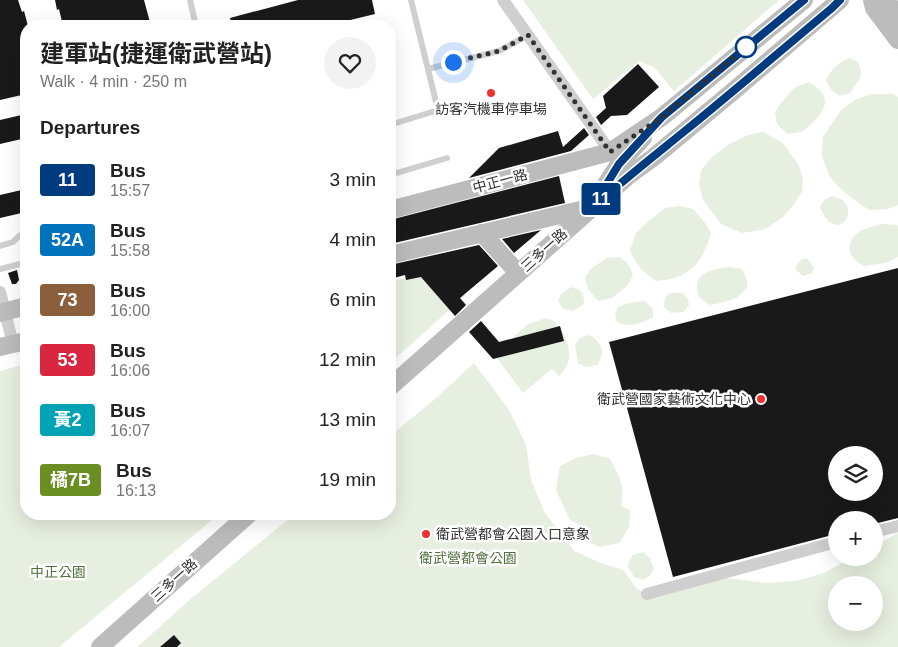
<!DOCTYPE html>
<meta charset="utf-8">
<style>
:root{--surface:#fff;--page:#f2f2f2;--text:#222;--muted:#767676}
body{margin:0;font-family:Arial,"Noto Sans TC",sans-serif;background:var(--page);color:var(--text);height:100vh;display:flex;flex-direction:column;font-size:19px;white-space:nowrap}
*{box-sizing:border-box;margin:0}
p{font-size:16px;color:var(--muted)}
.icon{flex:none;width:28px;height:28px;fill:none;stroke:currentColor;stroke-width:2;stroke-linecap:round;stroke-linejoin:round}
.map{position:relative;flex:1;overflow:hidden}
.panel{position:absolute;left:20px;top:20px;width:376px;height:500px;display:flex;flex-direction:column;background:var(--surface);border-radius:20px;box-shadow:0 5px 20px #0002}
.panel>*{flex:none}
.badge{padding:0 10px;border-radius:4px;font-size:18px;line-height:32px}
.buttons{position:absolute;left:828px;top:446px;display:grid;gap:10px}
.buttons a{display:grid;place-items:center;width:55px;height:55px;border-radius:50%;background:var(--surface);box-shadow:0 5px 20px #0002;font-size:25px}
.you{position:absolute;width:25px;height:25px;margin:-12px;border:4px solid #fff;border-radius:50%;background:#1a73e8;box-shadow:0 0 0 8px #1a73e833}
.map>.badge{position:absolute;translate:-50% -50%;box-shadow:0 0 0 2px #fff}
h2{padding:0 20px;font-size:19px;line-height:45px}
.round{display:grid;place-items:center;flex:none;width:52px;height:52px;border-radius:26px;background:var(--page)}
.headline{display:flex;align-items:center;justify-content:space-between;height:85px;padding:0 20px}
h1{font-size:24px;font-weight:700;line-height:38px}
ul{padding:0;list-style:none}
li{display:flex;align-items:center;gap:15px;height:60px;padding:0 20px}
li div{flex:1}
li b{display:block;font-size:19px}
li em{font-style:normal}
li .badge{min-width:55px;font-weight:700;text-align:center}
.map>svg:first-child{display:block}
.green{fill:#e7efe0;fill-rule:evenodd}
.building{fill:#191919;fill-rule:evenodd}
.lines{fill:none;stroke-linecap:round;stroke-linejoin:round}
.lane{stroke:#cfcfcf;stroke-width:6}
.street{stroke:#cfcfcf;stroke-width:12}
.secondary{stroke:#bcbcbc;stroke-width:18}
.line-casing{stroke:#fff;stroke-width:11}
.line{stroke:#003b80;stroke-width:8}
.walk{stroke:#323232;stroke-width:5;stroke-dasharray:0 9}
.stop-dot{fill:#fff;stroke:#003b80;stroke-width:2.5}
.poi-dot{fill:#ee302f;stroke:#fff;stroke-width:2}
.labels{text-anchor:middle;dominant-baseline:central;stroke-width:5;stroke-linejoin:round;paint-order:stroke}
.poi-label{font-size:14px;fill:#323232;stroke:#fff}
.street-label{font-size:14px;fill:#323232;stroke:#fff}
.park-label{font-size:14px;fill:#50713c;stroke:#fff}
</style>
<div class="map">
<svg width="898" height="647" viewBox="0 0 898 647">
<rect width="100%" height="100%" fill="#fff"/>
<g class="green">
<path d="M523 0H779L674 91 654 67 639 61 593 99Z"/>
<path d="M849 58 858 62 861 71 860 78 850 93 840 96 832 91 826 81C831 69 837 63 849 58Z"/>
<path d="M808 82C830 93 830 107 812 123 810 125 806 129 803 131 799 133 792 133 787 134L777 124 775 113 780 104 794 88Z"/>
<path d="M871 94H893L898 97V205L888 209 869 210 849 196 835 183 828 173 822 155 823 137 841 110 855 100Z"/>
<path d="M763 132 783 143 799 166 803 179 802 191 795 203 783 217 765 229 742 233 721 224 703 200 699 184 701 170 712 157 726 146 745 136Z"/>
<path d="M833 196C834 197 841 199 841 199 861 213 835 245 820 207L824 200Z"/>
<path d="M679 206 693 209 705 223 711 234C704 254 698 269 677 277 671 280 663 280 656 281 643 272 636 265 630 250L636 233 646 223 665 208Z"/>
<path d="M882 224 897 225 898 227V257L885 263 864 266C861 264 857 262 854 259 846 251 849 238 859 232 865 228 875 226 882 224Z"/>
<path d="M620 257 629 265 633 275 628 285 612 298 598 301 588 289 585 277 592 268 607 258Z"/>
<path d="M802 259H808L814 268 812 273 803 276 796 270 797 264Z"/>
<path d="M728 267 742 269 746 277 748 286C736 302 728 301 710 305 702 299 697 298 697 287 697 271 716 269 728 267Z"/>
<path d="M447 273 466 295 390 363V281L422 275Z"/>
<path d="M571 287C582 290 584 293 584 304L573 311 563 309 558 301 561 294Z"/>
<path d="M670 293H683L688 299 689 305 684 312 671 313 664 307 665 298Z"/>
<path d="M645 301 653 309V317C640 324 631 328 617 322L615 314 618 307 629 303Z"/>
<path d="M546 318C549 319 551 320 554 321 564 328 570 347 569 359 568 365 563 372 559 376L552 369 523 393 494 354 528 324Z"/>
<path d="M590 335C602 344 606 352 597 365L586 367 578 363 575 344 581 337Z"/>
<path d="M474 363 507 407 513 418 526 445 531 480 545 513 574 551 601 563 623 570 637 589 655 598 726 578 765 583 796 581 824 573 851 558H874V546L898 533V647H137L193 597 295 514H390V436L435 399ZM836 585H874V622H836Z"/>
<path d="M26 364V514H219L59 647H0V371Z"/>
<path d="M594 454 610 459C620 477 625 485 621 506L630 510 629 527 619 543 600 547 578 538 586 528 570 520 556 490 560 466 576 458Z"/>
<path d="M643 552 649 557 654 568 650 576 643 580 634 577 628 567 629 561 633 555Z"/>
</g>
<g class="building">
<path d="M0 0H18L22 12 24 11 28 26H26V94L0 100Z"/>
<path d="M55 0H144L151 26H94V21L73 26H63L59 9 57 10Z"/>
<path d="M298 0H372L375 14 326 26H232L230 18Z"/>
<path d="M638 64 659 87 627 115 611 116 601 125 596 117 606 108 603 96Z"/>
<path d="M26 114V138L0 144V120Z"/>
<path d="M584 128 589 135 571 151 469 178 499 148 558 131 563 147Z"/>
<path d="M559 176 565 203 390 244V220Z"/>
<path d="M26 189V212L0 218V195Z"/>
<path d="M541 230 514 253 502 239Z"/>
<path d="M479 245 498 266 460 298 466 305 455 316 421 277 406 280 405 275 390 279V265Z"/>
<path d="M898 268V518L874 524V520H836V534L673 577 609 342ZM836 455H874V492H836Z"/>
<path d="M17 270 19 280 16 284H12L8 273Z"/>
<path d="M481 321 499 342 560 326 564 341 493 359 469 332Z"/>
<path d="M174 635 181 643 177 647H160Z"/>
</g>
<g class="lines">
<g class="lane">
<path d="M190 0 196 26"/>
<path d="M428 69 499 51 528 35"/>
<path d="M390 125 438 110 411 0"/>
<path d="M390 175 447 158"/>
<path d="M0 246 13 242 19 236 26 233"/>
<path d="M0 269 20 264H26"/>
</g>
<g class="street">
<path d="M503 0 614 157"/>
<path d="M0 292 13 344"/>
<path d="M874 532 898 526"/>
<path d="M647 594 836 542"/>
</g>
<g class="secondary">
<path d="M872 0 874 8 898 40"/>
<path d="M886 0 898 17"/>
<path d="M601 192 619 164 643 138"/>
<path d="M390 210 610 152 662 117 804 0"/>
<path d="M482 233 518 273"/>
<path d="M390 255 589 208"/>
<path d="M0 313 26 306"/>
<path d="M0 347 26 341"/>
<path d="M390 387 628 176 654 157 731 93 840 0"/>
<path d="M100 647 249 514"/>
</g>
</g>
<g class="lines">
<defs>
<path id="line" d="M804 0 662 117 619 164 592 208C622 181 654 156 686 130 735 90 783 49 832 8L840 0"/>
</defs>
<use href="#line" class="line-casing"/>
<use href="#line" class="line"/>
<path class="walk" d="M453 62 499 51 528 35 610 152 662 117 746 47"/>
</g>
<circle class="stop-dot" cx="746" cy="47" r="10"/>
<g class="poi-dot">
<circle cx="491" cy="93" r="5"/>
<circle cx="761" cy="399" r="5"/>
<circle cx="426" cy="534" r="5"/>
</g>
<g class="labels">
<g class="poi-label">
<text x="491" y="109">訪客汽機車停車場</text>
<text x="751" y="399" text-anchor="end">衛武營國家藝術文化中心</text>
<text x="436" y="534" text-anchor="start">衛武營都會公園入口意象</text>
</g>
<g class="street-label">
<text transform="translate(500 181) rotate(-15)">中正一路</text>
<text transform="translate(544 250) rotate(-42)">三多一路</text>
<text transform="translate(174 580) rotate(-42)">三多一路</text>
</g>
<g class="park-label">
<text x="468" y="558">衛武營都會公園</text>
<text x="58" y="572">中正公園</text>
</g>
</g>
</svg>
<div class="buttons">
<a><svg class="icon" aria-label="layers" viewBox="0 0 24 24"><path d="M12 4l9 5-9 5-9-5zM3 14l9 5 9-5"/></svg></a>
<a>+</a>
<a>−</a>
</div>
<div class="you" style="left:453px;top:62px"></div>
<b class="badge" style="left:601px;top:199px;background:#003b80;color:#fff">11</b>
<section class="panel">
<div class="headline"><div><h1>建軍站(捷運衛武營站)</h1><p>Walk · 4 min · 250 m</p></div><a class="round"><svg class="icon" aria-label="heart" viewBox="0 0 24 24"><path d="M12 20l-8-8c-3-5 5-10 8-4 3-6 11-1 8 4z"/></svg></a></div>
<h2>Departures</h2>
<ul>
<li><span class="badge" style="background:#003b80;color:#fff">11</span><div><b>Bus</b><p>15:57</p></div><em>3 min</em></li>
<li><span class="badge" style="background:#0072bc;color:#fff">52A</span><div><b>Bus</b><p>15:58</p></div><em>4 min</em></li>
<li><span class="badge" style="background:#8b5e3c;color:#fff">73</span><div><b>Bus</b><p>16:00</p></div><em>6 min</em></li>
<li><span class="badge" style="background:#d7263d;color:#fff">53</span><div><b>Bus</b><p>16:06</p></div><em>12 min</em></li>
<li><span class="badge" style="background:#00a3b4;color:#fff">黃2</span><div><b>Bus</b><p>16:07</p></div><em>13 min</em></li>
<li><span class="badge" style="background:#6b8e23;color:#fff">橘7B</span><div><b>Bus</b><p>16:13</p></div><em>19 min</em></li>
</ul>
</section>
</div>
